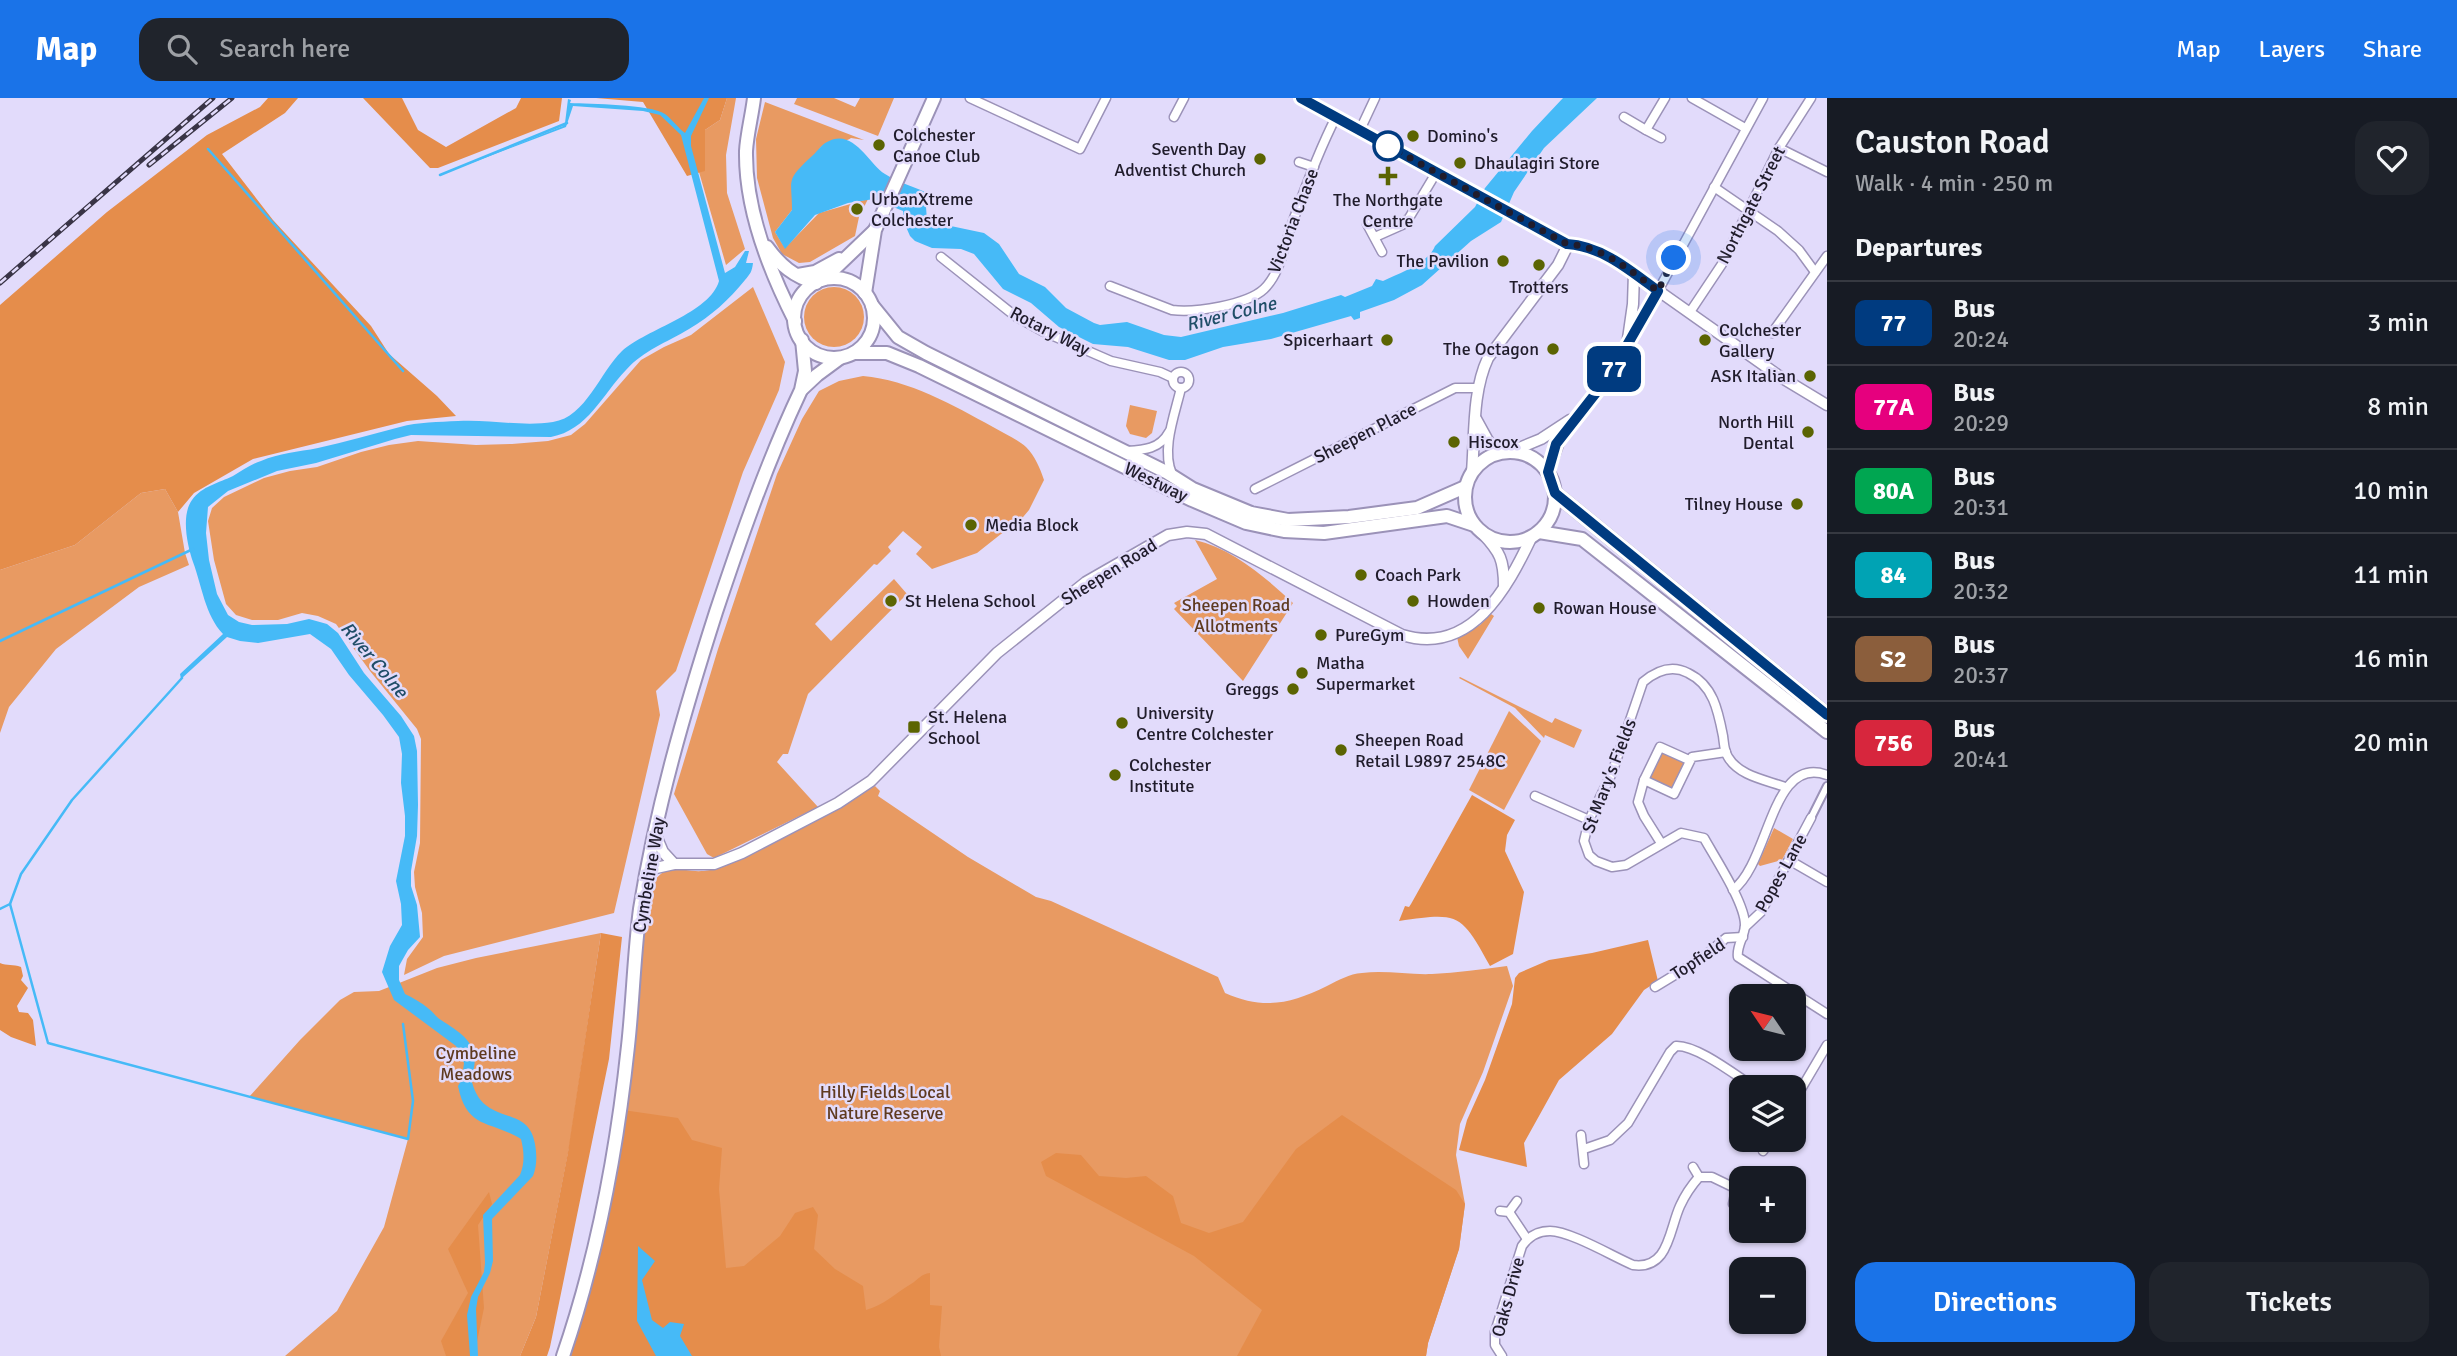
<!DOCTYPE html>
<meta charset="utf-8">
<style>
:root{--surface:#171b24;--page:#20242c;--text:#f1f3f6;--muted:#9ea1a6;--line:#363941;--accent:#1a73e8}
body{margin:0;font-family:Signika,sans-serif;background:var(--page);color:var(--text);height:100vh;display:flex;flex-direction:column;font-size:26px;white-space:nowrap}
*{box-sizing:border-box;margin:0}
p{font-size:23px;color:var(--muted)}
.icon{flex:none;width:38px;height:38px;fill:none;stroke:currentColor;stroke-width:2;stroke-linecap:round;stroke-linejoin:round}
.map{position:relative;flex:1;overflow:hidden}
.details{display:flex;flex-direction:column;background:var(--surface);width:630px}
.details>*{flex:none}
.badge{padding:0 14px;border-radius:10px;font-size:24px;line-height:46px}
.needle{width:46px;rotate:305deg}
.fabs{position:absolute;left:1729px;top:886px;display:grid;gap:14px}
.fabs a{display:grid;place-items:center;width:77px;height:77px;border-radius:14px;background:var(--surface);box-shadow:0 2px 5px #0004;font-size:35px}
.you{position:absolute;width:35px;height:35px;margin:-18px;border:5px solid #fff;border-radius:50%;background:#1a73e8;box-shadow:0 0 0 10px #1a73e833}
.map>.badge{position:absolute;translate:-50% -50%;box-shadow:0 0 0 4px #fff}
h2{padding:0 28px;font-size:26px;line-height:63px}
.round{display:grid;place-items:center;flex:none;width:74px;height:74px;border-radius:21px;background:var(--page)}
.summary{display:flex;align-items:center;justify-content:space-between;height:119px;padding:0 28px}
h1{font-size:33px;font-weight:600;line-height:52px}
.button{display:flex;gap:14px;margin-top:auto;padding:14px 28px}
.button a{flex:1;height:80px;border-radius:21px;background:var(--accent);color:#fff;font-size:28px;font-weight:600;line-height:80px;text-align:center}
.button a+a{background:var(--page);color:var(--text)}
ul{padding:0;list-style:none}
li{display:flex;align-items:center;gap:21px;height:84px;padding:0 28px;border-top:2px solid var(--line)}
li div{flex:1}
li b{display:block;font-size:26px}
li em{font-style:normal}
li .badge{min-width:77px;font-weight:700;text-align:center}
header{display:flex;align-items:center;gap:42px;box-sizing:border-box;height:98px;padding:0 35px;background:var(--accent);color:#fff}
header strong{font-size:33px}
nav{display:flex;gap:38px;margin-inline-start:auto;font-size:24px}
.search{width:490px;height:63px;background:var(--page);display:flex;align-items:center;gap:18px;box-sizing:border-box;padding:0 24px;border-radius:21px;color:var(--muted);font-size:26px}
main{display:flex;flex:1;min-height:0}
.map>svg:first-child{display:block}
.green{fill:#e89a62}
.forest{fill:#e58d4b}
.water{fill:#46baf7}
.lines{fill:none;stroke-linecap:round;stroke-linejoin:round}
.stream{stroke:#46baf7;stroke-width:2.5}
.pedestrian-casing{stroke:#9b92b8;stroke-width:10}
.minor-casing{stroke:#9b92b8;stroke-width:11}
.tertiary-casing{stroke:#9b92b8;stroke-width:13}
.primary-casing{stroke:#9b92b8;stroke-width:16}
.pedestrian{stroke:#fff;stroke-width:6}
.minor{stroke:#fff;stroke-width:8}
.tertiary{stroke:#fff;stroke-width:10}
.primary{stroke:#fff;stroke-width:12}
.rail-casing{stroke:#393446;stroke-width:5}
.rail{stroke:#e2dbfb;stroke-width:2.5;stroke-dasharray:8;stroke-linecap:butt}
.line-casing{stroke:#fff;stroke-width:16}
.line{stroke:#003b80;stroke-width:10}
.walk{stroke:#201c2b;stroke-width:7;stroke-dasharray:0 12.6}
.poi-dot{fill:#5b6402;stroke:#e2dbfb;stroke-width:2.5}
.stop-dot{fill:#fff;stroke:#003b80;stroke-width:3.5}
.labels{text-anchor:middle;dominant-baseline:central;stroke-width:5;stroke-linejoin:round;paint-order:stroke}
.poi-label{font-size:18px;fill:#201c2b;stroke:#e2dbfb;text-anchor:start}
.street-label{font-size:18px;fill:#201c2b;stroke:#e2dbfb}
.park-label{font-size:18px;fill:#5f3a1f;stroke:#e2dbfb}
.water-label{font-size:19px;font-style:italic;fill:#204e68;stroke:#e2dbfb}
</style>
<header>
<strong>Map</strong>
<div class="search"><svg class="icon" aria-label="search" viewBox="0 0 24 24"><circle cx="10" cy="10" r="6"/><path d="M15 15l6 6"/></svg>Search here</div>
<nav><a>Map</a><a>Layers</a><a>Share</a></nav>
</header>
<main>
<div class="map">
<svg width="1827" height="1258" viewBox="0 0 1827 1258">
<rect width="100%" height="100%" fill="#e2dbfb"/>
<g class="green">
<path d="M727 0H736L726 57 727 95 745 151 726 167 699 74 705 72V32L720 22Z"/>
<path d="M797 0H834L855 9 860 0H894L878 38 794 6Z"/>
<path d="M765 4 864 42 851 40C841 47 831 39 820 50L792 107V112L775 134 785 150 819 115 868 101 859 119 855 138 810 164 799 165 782 156 773 140 757 80 756 41Z"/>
<path d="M753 189 785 264 779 292 743 374 676 573 656 593 660 617 614 815 444 858 404 877 407 861 423 839 422 815 415 789 414 774 420 745 421 641 417 631 370 573 336 526 318 518 302 515 278 522H252L236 517 226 506 214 462 208 423 212 410 224 399 264 380 290 373 317 369 361 354 389 347 418 343 476 347 512 346 548 343 571 337 585 326 641 262 664 249 691 237Z"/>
<circle cx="834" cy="219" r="30"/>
<path d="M863 278C909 282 953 307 993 329 1003 335 1017 341 1026 349 1035 358 1040 370 1044 382L1029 412 1018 425 1001 436 977 455 932 471 916 456 922 449 903 433 888 449 891 453 877 467 874 466 815 526 831 543 894 481 907 496 808 596 788 656H783L777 664 818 709 714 760 707 756 674 696 718 551 777 376 802 321 819 293 839 283Z"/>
<path d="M1130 307 1157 313 1152 335 1146 340 1130 336 1126 328Z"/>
<path d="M165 391 178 414 185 455 189 467 139 489 56 551 9 609 0 635V472L75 447 141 395Z"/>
<path d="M1195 442C1233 451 1265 479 1293 505L1243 583 1174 511 1177 508 1174 505 1217 481Z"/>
<path d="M1491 516 1494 518 1468 561 1459 548 1457 539 1480 527Z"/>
<path d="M1460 579 1552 625 1555 620 1582 632 1574 650 1545 637 1544 640 1515 610 1459 580Z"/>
<path d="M1509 613 1541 643 1504 712 1469 692Z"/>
<path d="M1660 652 1686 664 1674 693 1647 681Z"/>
<path d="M875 688 880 693 878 698 968 759 1036 799 1051 803 1218 879 1225 895C1264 912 1290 906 1327 888 1339 882 1349 876 1362 875 1385 872 1409 877 1432 876 1457 875 1482 871 1507 868L1513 888 1483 974 1460 1026 1456 1057 1465 1106 1459 1151 1428 1245 1426 1258H570L611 1106 628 1006 649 791C669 757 681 778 710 772 724 770 738 762 751 756 793 735 834 711 875 688Z"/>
<path d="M1774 730 1793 741 1782 762 1760 768 1758 766Z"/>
<path d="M601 835 570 1045 536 1219 520 1258H285L337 1213 384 1129 408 1041 249 999 300 942 340 902 354 894 379 893 437 870 476 860Z"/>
</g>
<g class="forest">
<path d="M268 0H298L285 15 222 56 273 122 371 228 389 256 437 298 456 318 407 323 253 361 194 395 178 414 165 391 141 395 75 447 0 472V207L107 114 207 37 260 9Z"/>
<path d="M363 0H402L418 32 446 49 516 10 521 0H562L559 23 438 70H430Z"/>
<path d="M596 0H727L720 22 705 32V73L687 78 643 4Z"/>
<path d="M1472 697 1515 722 1507 737 1505 753 1524 794 1513 856 1490 868C1461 815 1459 814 1399 823L1405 808 1409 809 1411 806Z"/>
<path d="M601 835 622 839 609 961 550 1249 547 1258H520L536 1219 568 1054Z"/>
<path d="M1648 842 1658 883 1644 892 1612 936 1559 982 1524 1045 1527 1069 1459 1052 1467 1022 1485 982 1512 906 1515 880 1519 875 1549 862 1592 855Z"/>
<path d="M0 865C7 868 13 866 21 869L23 878 21 882 28 890 17 908 19 914 28 915 33 922 36 948 11 939 0 932Z"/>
<path d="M623 1012 678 1020 692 1042 722 1050 719 1091 726 1170 744 1168 780 1138 795 1115 813 1109 818 1117 814 1151 835 1171 863 1188 866 1212C882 1208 896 1195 911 1186 919 1181 921 1176 930 1175V1207L942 1208 939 1249 941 1258H567Z"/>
<path d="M1342 1017 1456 1092 1465 1106 1459 1151 1428 1245 1426 1258H1237L1262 1212 1194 1158 1046 1078 1041 1064 1056 1055 1081 1057 1099 1078 1126 1080 1146 1078 1173 1098 1181 1125 1209 1135 1243 1124 1296 1051Z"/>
<path d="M489 1094 492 1106 478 1127 484 1210 474 1258H446L441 1243 468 1195 448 1151Z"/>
</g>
<g class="water">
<path d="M704 0H709L691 38V48L725 175 735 169 745 153H749L746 165H753C752 174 750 176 745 182 729 202 711 218 689 231 666 245 644 252 626 272 602 297 588 332 551 339L411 337 395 341 316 365 277 373 228 393 208 409 206 435 209 462 217 496 228 517 239 524 252 527 287 526 309 521 327 526 338 535 364 575 401 618 414 638 417 653 418 707 417 738 411 773V788L417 807 420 839 408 852 399 868V882L405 896C413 900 421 904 429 911 433 914 436 919 441 922 464 937 483 948 471 980 473 990 478 1002 487 1008 506 1022 530 1016 535 1046 537 1057 537 1068 533 1078L492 1121 493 1163 490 1175 478 1199 476 1211 478 1258H470L467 1217 471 1199 484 1174 485 1165 483 1117 520 1077C525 1065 524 1053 521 1041 490 1022 467 1032 458 988L462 981 464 965 456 948 394 902 382 874 390 848 402 827 401 806 396 783 405 738V718L401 685 402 656 399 639 383 617 349 577 331 551 310 536 258 545 240 543 227 539 181 581 180 576 223 536C205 517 202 488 193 464 187 447 181 417 192 402 202 388 219 385 233 378 242 373 251 366 261 363 279 355 298 354 318 350 345 344 372 336 400 329 418 324 439 324 458 323 489 321 522 329 553 324 586 319 600 274 622 253 647 231 710 215 719 183L681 37 660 17 643 13 573 8 566 29 440 77 563 28 565 25 568 1 571 2 570 5C590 6 650 6 665 16 672 21 678 30 685 35Z"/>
<path d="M1563 0H1597L1544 50 1514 94 1501 124 1471 143 1422 187 1394 202 1360 214V220L1354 222 1351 218 1271 241 1223 249 1185 262H1169L1128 249 1093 246 1059 229 1031 205 1003 191 974 156 961 151 932 150 915 143 910 138 903 122V113L874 101 848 105 815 117 785 151 775 134 792 112C792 81 785 83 811 59 816 55 821 47 827 44 853 29 868 65 885 76 897 84 912 88 925 94L927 123 984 135 999 146 1019 176 1045 189 1066 210 1094 225 1100 227 1127 224 1164 237 1181 239 1283 215 1341 197 1345 199 1372 188 1376 181 1383 183C1399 175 1428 166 1435 148L1475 109 1485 90 1532 33Z"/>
<path d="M638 1148 655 1163 642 1182 652 1222 663 1230 670 1224 684 1226 680 1238 692 1258H656L637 1223Z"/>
</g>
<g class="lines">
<g class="stream">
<path d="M208 51 403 273"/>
<path d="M440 77 567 25"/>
<path d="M0 543 193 451"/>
<path d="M10 806 48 945 408 1041 413 1003 403 926"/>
<path d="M0 811 10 806 21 776 72 702 182 580"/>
</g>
<defs>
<path id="pedestrian" d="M1811 720 1827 688"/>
<g id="minor">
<path d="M970 0 1080 51 1106 0"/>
<path d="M1692 0 1745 30"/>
<path d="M1174 19 1184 0"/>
<path d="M1624 19 1646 32 1665 0"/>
<path d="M1360 32 1375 0"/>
<path d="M1646 32 1661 40"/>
<path d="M1779 50 1827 74"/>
<path d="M1299 64 1314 69"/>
<path d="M1714 89 1778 133 1799 152 1815 174"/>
<path d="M1367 126 1382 154"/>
<path d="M1375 139 1402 127 1409 120 1436 75"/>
<path d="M941 159 1015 218 1042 233 1111 263 1160 274 1173 280"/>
<path d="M1110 188 1172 212C1194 215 1247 207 1264 191 1281 175 1285 144 1293 123 1306 87 1319 52 1336 19"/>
<path d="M1658 193 1763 0"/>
<path d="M1690 214 1722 166 1779 50 1811 0"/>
<path d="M1772 235 1827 158"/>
<circle cx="1181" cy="282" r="8"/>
<path d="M1127 353C1144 352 1160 351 1169 334"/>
<path d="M1172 376C1161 351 1175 316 1181 290"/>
<path d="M1255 391 1455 290H1478"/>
<path d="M1644 682 1660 649 1689 662"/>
<path d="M1785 689C1766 682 1739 678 1728 659 1724 653 1724 645 1723 638 1718 612 1713 587 1688 575 1671 566 1656 573 1643 584L1612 675 1589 722 1584 743 1589 757 1596 763 1612 769 1626 767 1681 735 1704 740C1715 760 1745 805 1745 827 1745 838 1736 848 1738 859L1827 916"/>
<path d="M1535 698 1589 722"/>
<path d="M1661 745 1644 718 1638 704 1644 682 1674 696 1692 659 1726 654"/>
<path d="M1789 762 1827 784"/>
<path d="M1733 792C1770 764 1771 656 1827 677"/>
<path d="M1745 829 1761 814 1811 720"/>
<path d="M1655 889 1701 861 1726 840 1743 839"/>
<path d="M1794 1003 1827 947"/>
<path d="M1581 1037 1584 1066"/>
<path d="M1584 1051 1610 1042 1628 1025 1670 954 1676 948C1697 947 1735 977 1754 989"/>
<path d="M1763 1053 1771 1041"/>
<path d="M1693 1069 1699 1079"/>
<path d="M1733 1106 1736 1091"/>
<path d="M1500 1113 1509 1114 1527 1141"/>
<path d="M1509 1114 1517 1103"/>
<path d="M1502 1258 1495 1247V1234L1522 1148C1529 1138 1538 1133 1550 1133 1570 1133 1614 1159 1633 1167 1669 1172 1669 1132 1680 1108 1685 1097 1691 1088 1699 1079H1712L1741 1093"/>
</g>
<g id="tertiary">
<path d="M1301 0 1568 147 1587 149 1619 165 1779 278 1827 307"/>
<path d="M1628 241 1633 206 1634 175"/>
<path d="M1476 321 1487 341 1498 355"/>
<path d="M1512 353 1541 341 1570 322"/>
<path d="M1472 374C1475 337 1472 294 1488 260L1558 167 1568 147"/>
<path d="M1548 374 1560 341 1610 277 1658 193"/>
<path d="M1483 436C1500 454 1504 462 1504 488"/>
<path d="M654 733 663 754 674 766"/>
<path d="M646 776 656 770 674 766H714L742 755 838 705 871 683 997 555 1086 484 1168 437 1187 434 1206 436 1402 537C1471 558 1507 491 1532 438"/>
</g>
<g id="primary">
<path d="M754 0C752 17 747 36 746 53 745 112 769 172 795 223"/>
<path d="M767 149C780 167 794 179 816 185"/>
<path d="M798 177 815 174 839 161"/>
<circle cx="834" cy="220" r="40"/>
<path d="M824 181 874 133"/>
<path d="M865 195 875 132 934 0"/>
<path d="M872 207 898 239 926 255 1166 374 1193 391 1251 415 1288 422 1349 419 1417 410 1465 389"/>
<path d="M854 255H887L919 268 1192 402 1246 425 1284 433 1324 435 1447 418 1474 427"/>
<path d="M802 291 817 277 840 260"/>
<circle cx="1510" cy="399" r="45"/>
<path d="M1555 395 1827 617"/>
<path d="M1539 434 1582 441 1827 634"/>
<path d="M563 1258C597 1159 617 1052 628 948 633 903 634 856 640 811 656 710 685 611 716 514 741 439 767 364 801 292L805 273 802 242"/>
</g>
</defs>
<use href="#pedestrian" class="pedestrian-casing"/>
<use href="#minor" class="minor-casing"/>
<use href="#tertiary" class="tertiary-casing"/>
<use href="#primary" class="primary-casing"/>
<use href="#pedestrian" class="pedestrian"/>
<use href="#minor" class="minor"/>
<use href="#tertiary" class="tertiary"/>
<use href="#primary" class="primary"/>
<defs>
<g id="rail">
<path d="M149 67 232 0"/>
<path d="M0 185 213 0"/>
</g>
</defs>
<use href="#rail" class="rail-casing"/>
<use href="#rail" class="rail"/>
</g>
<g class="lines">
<defs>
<path id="line" d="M1301 0 1567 146C1602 148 1631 173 1658 193L1610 277 1556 346 1548 374 1555 395 1827 617"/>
</defs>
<use href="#line" class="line-casing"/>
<use href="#line" class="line"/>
<path class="walk" d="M1388 48 1567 146C1602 148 1631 173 1658 193L1674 160"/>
</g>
<g class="poi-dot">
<circle cx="1413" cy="38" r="7"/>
<circle cx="879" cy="47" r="7"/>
<circle cx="1260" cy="61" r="7"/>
<circle cx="1460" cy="65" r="7"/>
<path d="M1384.5 67.5h7v7h7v7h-7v7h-7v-7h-7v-7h7z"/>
<circle cx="857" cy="111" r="7"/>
<circle cx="1503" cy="163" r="7"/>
<circle cx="1539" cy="167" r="7"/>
<circle cx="1387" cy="242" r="7"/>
<circle cx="1705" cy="242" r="7"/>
<circle cx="1553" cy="251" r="7"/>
<circle cx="1810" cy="278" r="7"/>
<circle cx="1808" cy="334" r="7"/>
<circle cx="1454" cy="344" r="7"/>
<circle cx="1797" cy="406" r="7"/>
<circle cx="971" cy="427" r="7"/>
<circle cx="1361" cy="477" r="7"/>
<circle cx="891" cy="503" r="7"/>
<circle cx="1413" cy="503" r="7"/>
<circle cx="1539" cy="510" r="7"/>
<circle cx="1321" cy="537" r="7"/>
<circle cx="1302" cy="575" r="7"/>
<circle cx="1293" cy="591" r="7"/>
<circle cx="1122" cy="625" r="7"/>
<rect x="907" y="622" width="14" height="14" rx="3.5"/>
<circle cx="1341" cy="652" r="7"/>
<circle cx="1115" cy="677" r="7"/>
</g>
<circle class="stop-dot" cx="1388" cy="48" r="14"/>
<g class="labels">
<g class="poi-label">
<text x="893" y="37">Colchester<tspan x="893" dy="21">Canoe Club</tspan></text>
<text x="1427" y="38">Domino's</text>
<text x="1246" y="51" text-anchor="end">Seventh Day<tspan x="1246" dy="21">Adventist Church</tspan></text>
<text x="1474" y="65">Dhaulagiri Store</text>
<text x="871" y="101">UrbanXtreme<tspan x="871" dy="21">Colchester</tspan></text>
<text x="1388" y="102" text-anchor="middle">The Northgate<tspan x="1388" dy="21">Centre</tspan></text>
<text x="1489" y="163" text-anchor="end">The Pavilion</text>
<text x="1539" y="189" text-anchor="middle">Trotters</text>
<text x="1719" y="232">Colchester<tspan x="1719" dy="21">Gallery</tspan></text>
<text x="1373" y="242" text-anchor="end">Spicerhaart</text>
<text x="1539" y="251" text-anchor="end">The Octagon</text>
<text x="1796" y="278" text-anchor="end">ASK Italian</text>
<text x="1794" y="324" text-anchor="end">North Hill<tspan x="1794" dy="21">Dental</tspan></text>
<text x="1468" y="344">Hiscox</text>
<text x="1783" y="406" text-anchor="end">Tilney House</text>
<text x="985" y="427">Media Block</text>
<text x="1375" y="477">Coach Park</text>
<text x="905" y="503">St Helena School</text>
<text x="1427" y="503">Howden</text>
<text x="1553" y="510">Rowan House</text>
<text x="1335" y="537">PureGym</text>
<text x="1316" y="565">Matha<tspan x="1316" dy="21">Supermarket</tspan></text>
<text x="1279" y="591" text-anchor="end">Greggs</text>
<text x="1136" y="615">University<tspan x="1136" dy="21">Centre Colchester</tspan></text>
<text x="928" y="619">St. Helena<tspan x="928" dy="21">School</tspan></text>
<text x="1355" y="642">Sheepen Road<tspan x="1355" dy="21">Retail L9897 2548C</tspan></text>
<text x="1129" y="667">Colchester<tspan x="1129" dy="21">Institute</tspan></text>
</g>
<g class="street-label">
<text transform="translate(1751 107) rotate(-63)">Northgate Street</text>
<text transform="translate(1293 123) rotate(-69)">Victoria Chase</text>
<text transform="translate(1050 233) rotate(27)">Rotary Way</text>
<text transform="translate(1365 335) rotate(-27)">Sheepen Place</text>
<text transform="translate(1156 384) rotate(26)">Westway</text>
<text transform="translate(1109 474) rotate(-32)">Sheepen Road</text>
<text transform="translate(1609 678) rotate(-69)">St Mary's Fields</text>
<text transform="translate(1781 775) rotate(-61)">Popes Lane</text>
<text transform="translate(649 777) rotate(-80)">Cymbeline Way</text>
<text transform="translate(1698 861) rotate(-33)">Topfield</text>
<text transform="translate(1508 1199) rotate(-75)">Oaks Drive</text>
</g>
<g class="park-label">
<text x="1236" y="507">Sheepen Road<tspan x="1236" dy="21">Allotments</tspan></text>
<text x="476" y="955">Cymbeline<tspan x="476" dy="21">Meadows</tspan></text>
<text x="885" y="994">Hilly Fields Local<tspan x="885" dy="21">Nature Reserve</tspan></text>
</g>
<g class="water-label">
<text transform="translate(1231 216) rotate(-14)">River Colne</text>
<text transform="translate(374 562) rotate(50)">River Colne</text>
</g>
</g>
</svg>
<div class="fabs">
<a><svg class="needle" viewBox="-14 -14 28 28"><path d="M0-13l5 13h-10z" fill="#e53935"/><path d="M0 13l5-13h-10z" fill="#9ea1a6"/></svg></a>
<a><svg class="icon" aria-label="layers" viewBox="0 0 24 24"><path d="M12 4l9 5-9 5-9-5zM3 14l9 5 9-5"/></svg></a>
<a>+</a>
<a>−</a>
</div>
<div class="you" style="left:1674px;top:160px"></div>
<b class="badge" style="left:1614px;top:271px;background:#003b80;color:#fff">77</b>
</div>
<section class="details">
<div class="summary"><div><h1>Causton Road</h1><p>Walk · 4 min · 250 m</p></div><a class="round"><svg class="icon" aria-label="heart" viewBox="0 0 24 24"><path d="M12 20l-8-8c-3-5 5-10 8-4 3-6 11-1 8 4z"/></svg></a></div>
<h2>Departures</h2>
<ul>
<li><span class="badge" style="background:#003b80;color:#fff">77</span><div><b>Bus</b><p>20:24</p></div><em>3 min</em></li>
<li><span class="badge" style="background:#e6007e;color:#fff">77A</span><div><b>Bus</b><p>20:29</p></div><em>8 min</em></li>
<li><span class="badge" style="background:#00a651;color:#fff">80A</span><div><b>Bus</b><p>20:31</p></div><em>10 min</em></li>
<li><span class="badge" style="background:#00a3b4;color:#fff">84</span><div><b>Bus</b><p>20:32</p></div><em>11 min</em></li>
<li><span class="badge" style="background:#8b5e3c;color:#fff">S2</span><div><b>Bus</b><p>20:37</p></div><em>16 min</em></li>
<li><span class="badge" style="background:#d7263d;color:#fff">756</span><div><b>Bus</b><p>20:41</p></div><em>20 min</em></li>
</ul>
<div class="button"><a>Directions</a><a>Tickets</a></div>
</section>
</main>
